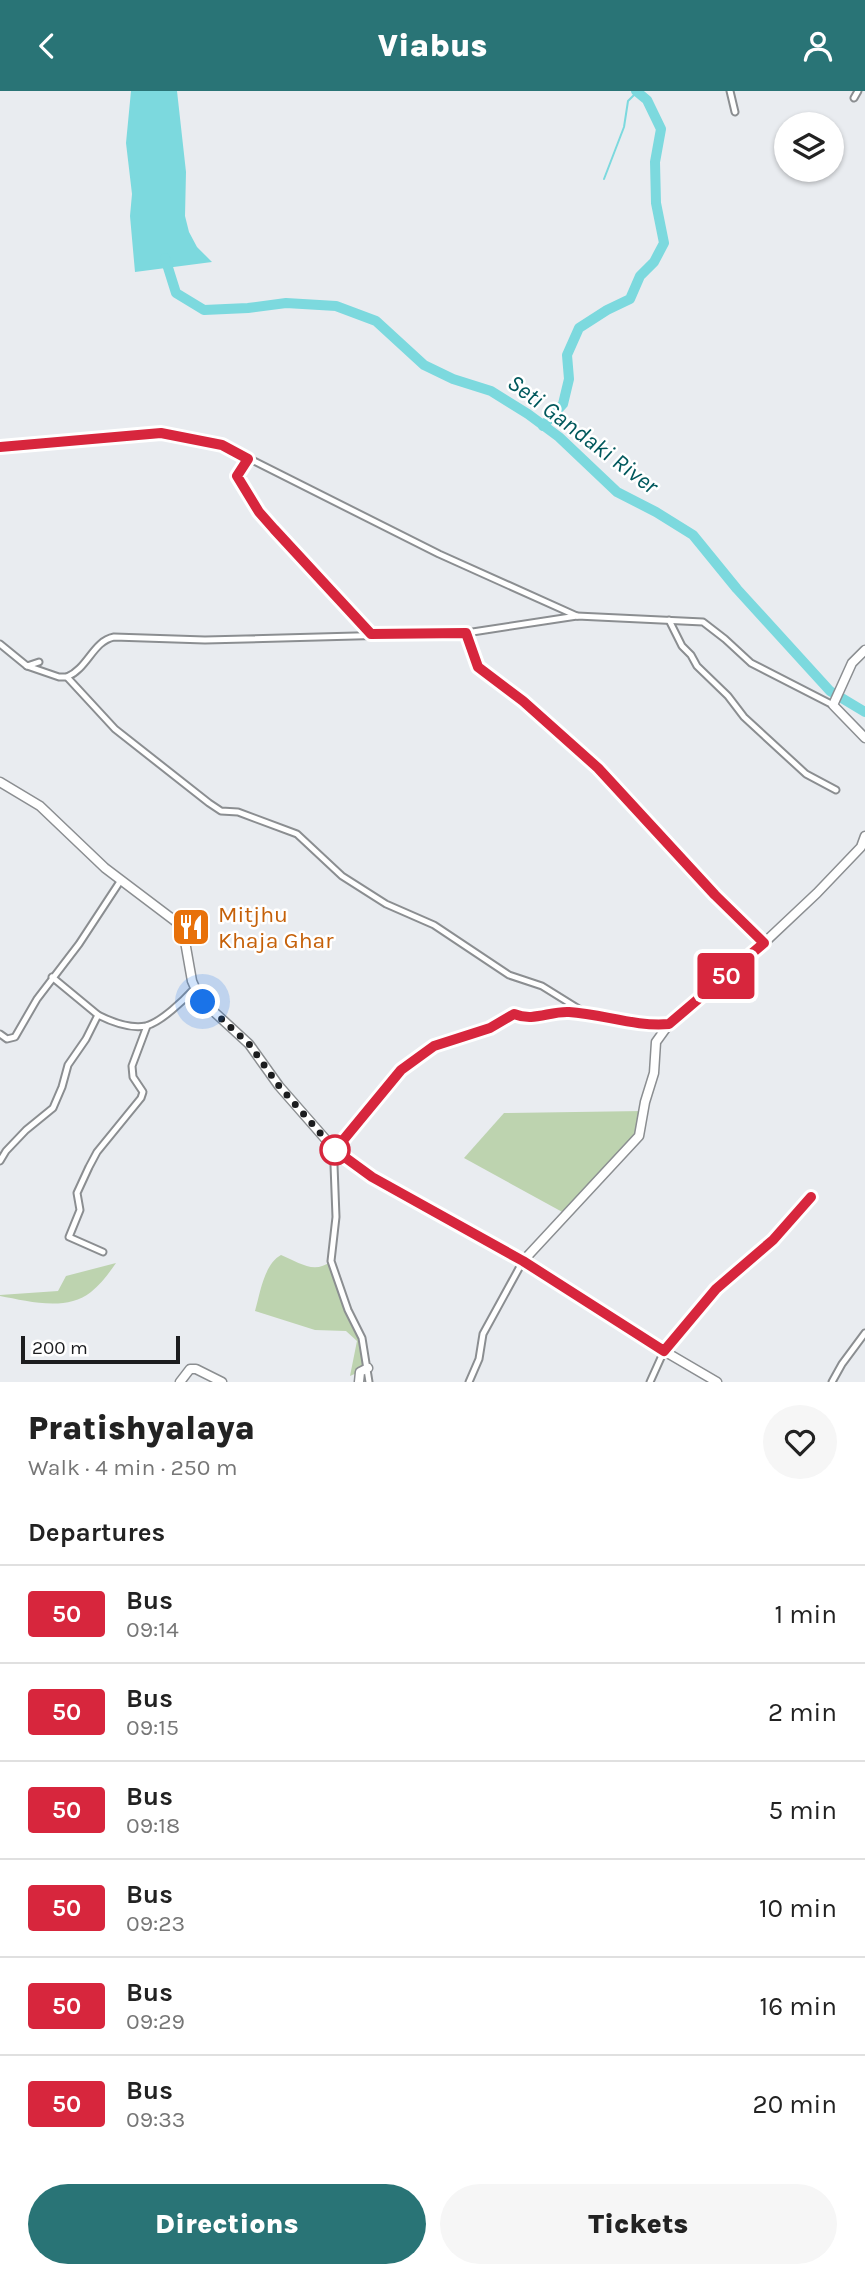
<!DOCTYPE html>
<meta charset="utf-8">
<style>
:root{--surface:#fff;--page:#f6f6f6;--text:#222;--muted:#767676;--line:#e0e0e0;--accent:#297476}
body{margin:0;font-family:Karla,sans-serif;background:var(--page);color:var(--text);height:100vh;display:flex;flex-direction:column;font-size:26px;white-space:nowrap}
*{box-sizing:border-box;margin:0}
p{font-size:23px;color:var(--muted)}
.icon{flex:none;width:38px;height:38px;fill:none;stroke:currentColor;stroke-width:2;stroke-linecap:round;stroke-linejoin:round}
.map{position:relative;height:1291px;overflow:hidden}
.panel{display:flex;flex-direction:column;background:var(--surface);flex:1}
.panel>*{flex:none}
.badge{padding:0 14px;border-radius:5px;font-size:24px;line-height:46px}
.buttons{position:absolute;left:774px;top:21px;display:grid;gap:14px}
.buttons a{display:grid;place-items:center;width:70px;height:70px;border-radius:50%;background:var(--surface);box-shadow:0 2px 5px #0004;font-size:35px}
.scale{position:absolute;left:21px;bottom:18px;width:159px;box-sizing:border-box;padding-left:7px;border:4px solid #1c1d1f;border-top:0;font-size:19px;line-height:24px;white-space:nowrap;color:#1c1d1f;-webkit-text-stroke:5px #fff;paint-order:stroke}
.you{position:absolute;width:35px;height:35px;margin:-18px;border:5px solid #fff;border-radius:50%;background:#1a73e8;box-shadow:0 0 0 10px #1a73e833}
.map>.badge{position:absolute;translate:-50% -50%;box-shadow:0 0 0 4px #fff}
h2{padding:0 28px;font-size:26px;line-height:63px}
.round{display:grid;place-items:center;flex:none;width:74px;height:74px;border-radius:37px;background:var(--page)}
.headline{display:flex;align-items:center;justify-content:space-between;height:119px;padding:0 28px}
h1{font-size:33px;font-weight:800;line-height:52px}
.primary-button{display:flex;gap:14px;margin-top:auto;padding:14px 28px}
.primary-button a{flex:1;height:80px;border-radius:42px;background:var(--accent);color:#fff;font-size:28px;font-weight:800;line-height:80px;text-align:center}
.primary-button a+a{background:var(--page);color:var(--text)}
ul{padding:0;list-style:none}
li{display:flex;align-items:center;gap:21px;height:98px;padding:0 28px;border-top:2px solid var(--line)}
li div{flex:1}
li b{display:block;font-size:26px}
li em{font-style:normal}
li .badge{min-width:77px;font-weight:700;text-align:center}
header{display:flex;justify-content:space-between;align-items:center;height:91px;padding:0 28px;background:var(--accent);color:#fff;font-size:32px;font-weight:800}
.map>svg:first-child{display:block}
.green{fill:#bdd3af}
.water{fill:#7cd9de}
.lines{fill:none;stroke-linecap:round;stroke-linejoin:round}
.stream{stroke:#7cd9de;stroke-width:2}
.river{stroke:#7cd9de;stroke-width:10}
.street-casing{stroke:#8b8e91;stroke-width:9}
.secondary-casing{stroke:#8b8e91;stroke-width:11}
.street{stroke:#fff;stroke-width:5}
.secondary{stroke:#fff;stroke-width:8}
.line-casing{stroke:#fff;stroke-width:16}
.line{stroke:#d7263d;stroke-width:10}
.walk{stroke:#1c1d1f;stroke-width:7;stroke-dasharray:0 12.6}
.stop-dot{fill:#fff;stroke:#d7263d;stroke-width:3.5}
.labels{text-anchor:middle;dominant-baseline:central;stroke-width:5;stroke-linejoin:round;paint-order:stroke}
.food-label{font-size:23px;fill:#c56008;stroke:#fff;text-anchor:start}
.water-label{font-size:24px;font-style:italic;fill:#00585c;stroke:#fff}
</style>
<header><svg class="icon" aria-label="back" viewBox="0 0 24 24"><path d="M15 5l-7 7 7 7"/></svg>Viabus<svg class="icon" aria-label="person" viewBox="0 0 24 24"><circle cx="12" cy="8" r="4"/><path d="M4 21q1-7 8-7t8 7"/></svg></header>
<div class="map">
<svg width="865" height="1291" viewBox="0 0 865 1291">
<rect width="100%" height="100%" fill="#e9ecf0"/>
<g class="green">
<path d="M643 1020 641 1039 566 1123 464 1067 504 1022Z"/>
<path d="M281 1164C299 1171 314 1184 331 1170L362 1247 368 1277 350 1285 357 1250 346 1240 315 1239 255 1220C260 1203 264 1173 281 1164Z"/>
<path d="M116 1172C109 1182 101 1193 91 1201 66 1221 28 1210 0 1205V1204L58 1200 66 1185Z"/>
</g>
<path class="water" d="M131 0H177L186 81 185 125 189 141 197 156 212 171 135 181 130 125 132 103 126 52Z"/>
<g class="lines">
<path class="stream" d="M604 88 624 36 628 10 637 1"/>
<g class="river">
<path d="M165 167 176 202 204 219 248 217 286 212 336 215 376 230 424 274 453 288 491 300 528 323 559 346 617 401 656 421 693 444 737 498 830 600 865 621"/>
<path d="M543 335 563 313 569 288 567 264 579 237 607 219 630 208 640 185 654 171 664 152 656 112 655 71 661 38 647 9 636 0"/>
</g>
<defs>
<g id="street">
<path d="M730 0 735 21"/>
<path d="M854 7 858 0"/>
<path d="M0 356 161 342 222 354 439 463 577 525"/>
<path d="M248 368 237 385 259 421 274 438 371 543"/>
<path d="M669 529 682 555 691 564 697 575 728 605 744 626 806 683 836 699"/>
<path d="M466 542 478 576 523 610 599 677 715 804 764 852"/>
<path d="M0 553 27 575 39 571"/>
<path d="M27 575 59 586H67L115 638 209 712 221 720 238 721 297 743 342 785 386 813 434 834 509 884 542 895 587 923"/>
<path d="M67 586C88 577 93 550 114 546L205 549 466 542 577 525 703 531 725 548 751 572 833 614"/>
<path d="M52 886 98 924"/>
<path d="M0 943 7 948 15 946 37 908 79 853 121 789"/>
<path d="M0 1070 6 1060 26 1039 53 1017 62 996 68 974 86 948 98 924C112 931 131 938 146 935 161 931 184 909 194 898"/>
<path d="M103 1161 69 1146 80 1119 77 1102 89 1076 97 1061 141 1007 143 1001 133 986 132 975 147 935"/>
<path d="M369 1291 362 1247 348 1219 331 1170 336 1126 334 1074 335 1059 401 979 434 955 490 937 514 923C534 931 549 920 569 921 603 923 635 936 669 933"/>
<path d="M469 1291 479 1268 483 1243 523 1170"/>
<path d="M650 1291 664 1260 716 1198 773 1149 811 1106"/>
<path d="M832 1291 842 1273 865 1242"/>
</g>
<g id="secondary">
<path d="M865 559 852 572 833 614 865 647"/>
<path d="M0 691 40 715 105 777 179 833 183 839 192 890 200 908 249 953 279 995 335 1059 372 1085 523 1170 664 1260 717 1291"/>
<path d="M523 1170 639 1045 645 1011 654 982 656 951 669 933 747 868 817 802 861 756 865 745"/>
<path d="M180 1291 190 1278H196L222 1291"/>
<path d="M359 1291 360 1281 368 1277"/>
</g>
</defs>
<use href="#street" class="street-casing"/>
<use href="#secondary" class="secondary-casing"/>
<use href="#street" class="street"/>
<use href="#secondary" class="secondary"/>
</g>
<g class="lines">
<defs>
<path id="line" d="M0 356 161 342 222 354 248 368 237 385 259 421 274 438 371 543 466 542 478 576 523 610 598 677 715 804 764 852 669 933C635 936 603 923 569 921 549 920 534 931 514 923L490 937 434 955 401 979 335 1059 372 1086 523 1170 664 1260 716 1198 773 1149 811 1106"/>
</defs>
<use href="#line" class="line-casing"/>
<use href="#line" class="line"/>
<path class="walk" d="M203 911 249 953 279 995 335 1059"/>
</g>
<defs>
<symbol id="restaurant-square" viewBox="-11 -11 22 22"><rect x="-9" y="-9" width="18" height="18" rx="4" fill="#e8710a" stroke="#fff"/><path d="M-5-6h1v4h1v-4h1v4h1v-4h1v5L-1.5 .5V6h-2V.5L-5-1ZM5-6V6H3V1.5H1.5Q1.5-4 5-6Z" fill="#fff"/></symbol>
</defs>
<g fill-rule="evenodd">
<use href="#restaurant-square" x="169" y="814" width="44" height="44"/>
</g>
<circle class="stop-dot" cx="335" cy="1059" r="14"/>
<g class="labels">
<g class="food-label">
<text x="218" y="823">Mitjhu<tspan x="218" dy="26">Khaja Ghar</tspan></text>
</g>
<g class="water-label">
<text transform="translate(583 343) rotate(37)">Seti Gandaki River</text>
</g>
</g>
</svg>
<div class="buttons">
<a><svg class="icon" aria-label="layers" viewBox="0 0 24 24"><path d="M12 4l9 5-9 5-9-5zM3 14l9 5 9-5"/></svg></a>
</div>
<div class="scale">200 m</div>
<div class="you" style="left:203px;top:911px"></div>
<b class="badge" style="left:726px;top:885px;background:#d7263d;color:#fff">50</b>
</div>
<section class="panel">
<div class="headline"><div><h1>Pratishyalaya</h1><p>Walk · 4 min · 250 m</p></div><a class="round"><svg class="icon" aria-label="heart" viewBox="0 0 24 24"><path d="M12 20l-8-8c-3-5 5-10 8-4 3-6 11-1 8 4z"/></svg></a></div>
<h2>Departures</h2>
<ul>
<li><span class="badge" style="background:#d7263d;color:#fff">50</span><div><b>Bus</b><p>09:14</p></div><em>1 min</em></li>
<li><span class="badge" style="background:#d7263d;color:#fff">50</span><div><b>Bus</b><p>09:15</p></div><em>2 min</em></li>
<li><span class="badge" style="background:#d7263d;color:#fff">50</span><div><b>Bus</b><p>09:18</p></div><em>5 min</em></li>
<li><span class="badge" style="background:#d7263d;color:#fff">50</span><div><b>Bus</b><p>09:23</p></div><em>10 min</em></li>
<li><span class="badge" style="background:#d7263d;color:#fff">50</span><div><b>Bus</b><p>09:29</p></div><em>16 min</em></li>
<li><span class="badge" style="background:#d7263d;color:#fff">50</span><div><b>Bus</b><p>09:33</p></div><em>20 min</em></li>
</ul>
<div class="primary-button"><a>Directions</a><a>Tickets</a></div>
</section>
